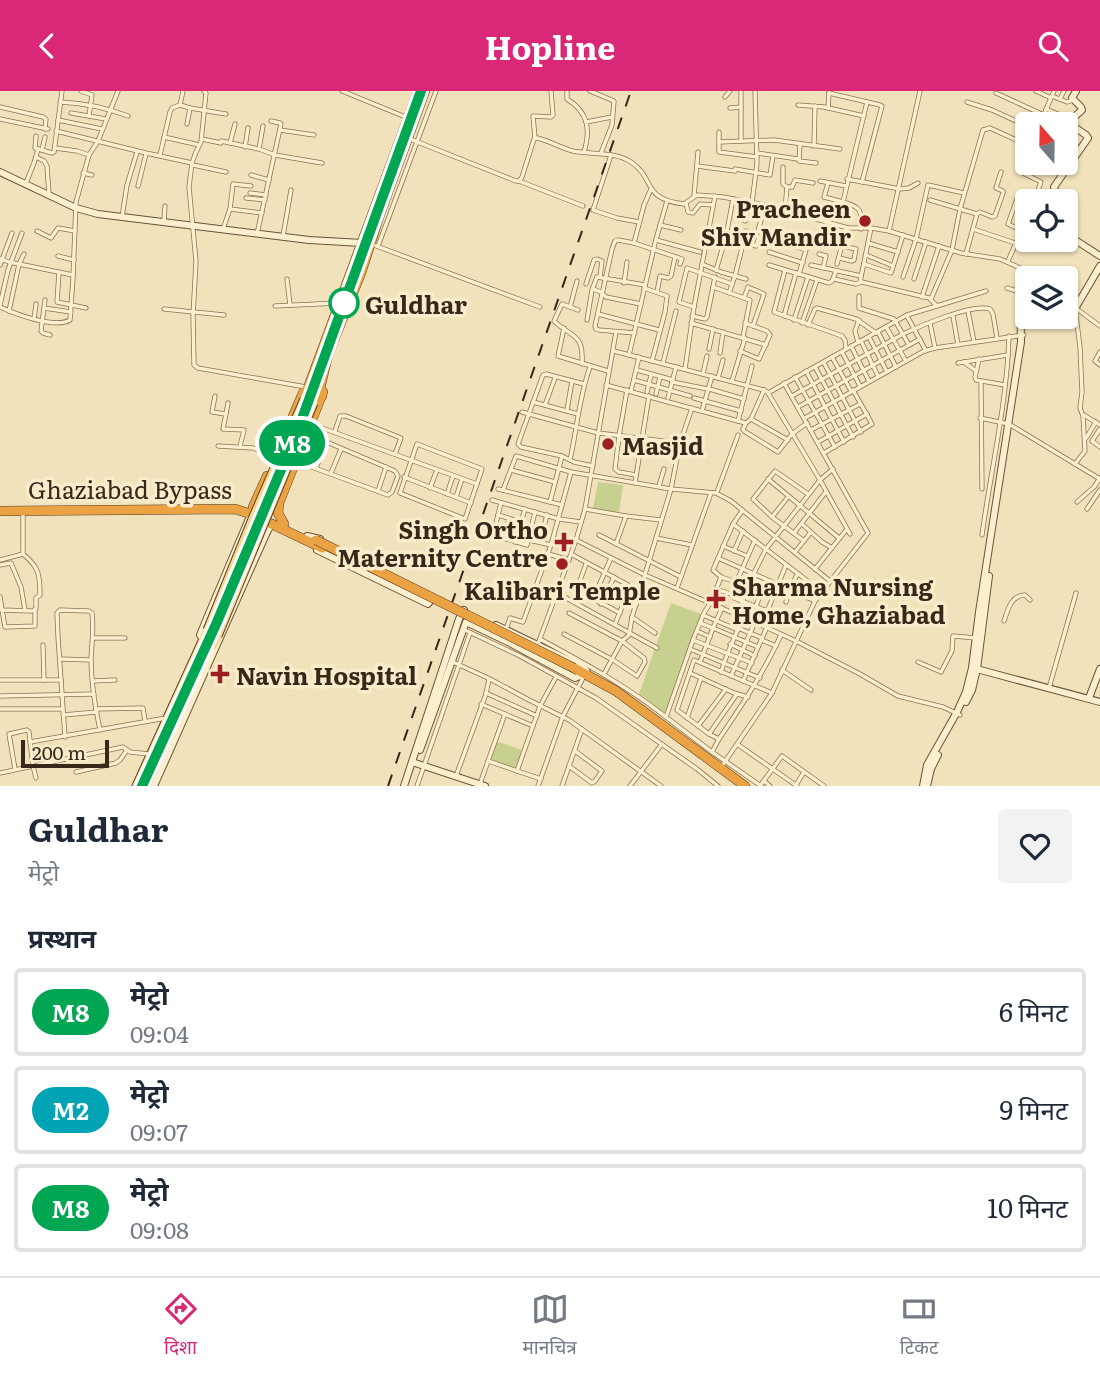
<!DOCTYPE html>
<html lang="hi">
<meta charset="utf-8">
<style>
:root{--surface:#fff;--page:#f2f2f3;--text:#1f2937;--muted:#747a83;--line:#e0e1e3;--accent:#db2777}
body{margin:0;font-family:Literata,"Noto Sans Devanagari",serif;background:var(--page);color:var(--text);height:100vh;display:flex;flex-direction:column;font-size:26px;white-space:nowrap}
*{box-sizing:border-box;margin:0}
p{font-size:23px;color:var(--muted)}
.icon{flex:none;width:38px;height:38px;fill:none;stroke:currentColor;stroke-width:2;stroke-linecap:round;stroke-linejoin:round}
.map{position:relative;height:695px;overflow:hidden}
.sheet{display:flex;flex-direction:column;background:var(--surface);flex:1}
.sheet>*{flex:none}
.badge{padding:0 14px;border-radius:23px;font-size:24px;line-height:46px}
.needle{width:46px;rotate:340deg}
.tools{position:absolute;left:1015px;top:21px;display:grid;gap:14px}
.tools a{display:grid;place-items:center;width:63px;height:63px;border-radius:7px;background:var(--surface);box-shadow:0 2px 5px #0004;font-size:35px}
.scale{position:absolute;left:21px;bottom:18px;width:88px;box-sizing:border-box;padding-left:7px;border:4px solid #37281a;border-top:0;font-size:19px;line-height:24px;white-space:nowrap;color:#37281a;-webkit-text-stroke:5px #f8eccb;paint-order:stroke}
.map>.badge{position:absolute;translate:-50% -50%;box-shadow:0 0 0 4px #fff}
h2{padding:0 28px;font-size:26px;line-height:63px}
.round{display:grid;place-items:center;flex:none;width:74px;height:74px;border-radius:7px;background:var(--page)}
.headline{display:flex;align-items:center;justify-content:space-between;height:119px;padding:0 28px}
h1{font-size:33px;font-weight:700;line-height:52px}
ul{padding:0;list-style:none}
li{display:flex;align-items:center;gap:21px;height:88px;margin:0 14px 10px;padding:0 14px;border:4px solid var(--line);border-radius:7px}
li div{flex:1}
li b{display:block;font-size:26px}
li em{font-style:normal}
li .badge{min-width:77px;font-weight:700;text-align:center}
header{display:flex;justify-content:space-between;align-items:center;height:91px;padding:0 28px;background:var(--accent);color:#fff;font-size:32px;font-weight:700}
.dock{display:flex;justify-content:space-around;align-items:center;height:98px;border-top:2px solid var(--line);background:var(--surface);font-size:19px;color:var(--muted)}
.dock a{display:grid;justify-items:center;gap:4px}
.dock .on{color:var(--accent)}
.map>svg:first-child{display:block}
.green{fill:#c7d08e}
.lines{fill:none;stroke-linecap:round;stroke-linejoin:round}
.street-casing{stroke:#897153;stroke-width:5}
.secondary-casing{stroke:#6b5237;stroke-width:8}
.primary-casing{stroke:#563e29;stroke-width:9}
.highway-casing{stroke:#563e29;stroke-width:10}
.street{stroke:#fcefce;stroke-width:3.5}
.secondary{stroke:#fcefce;stroke-width:6}
.primary{stroke:#f9d98e;stroke-width:7}
.highway{stroke:#eaa242;stroke-width:9}
.rail{stroke:#37281a;stroke-width:2;stroke-dasharray:12 12;stroke-linecap:butt}
.primary-bridge-casing{stroke:#563e29;stroke-width:9;stroke-linecap:butt}
.highway-bridge-casing{stroke:#563e29;stroke-width:10;stroke-linecap:butt}
.primary-bridge{stroke:#f9d98e;stroke-width:7}
.highway-bridge{stroke:#eaa242;stroke-width:9}
.line-casing{stroke:#fff;stroke-width:16}
.line{stroke:#00a651;stroke-width:10}
.poi-dot{fill:#9d1f1f;stroke:#f8eccb;stroke-width:2.5}
.stop-dot{fill:#fff;stroke:#00a651;stroke-width:3.5}
.labels{text-anchor:middle;dominant-baseline:central;stroke-width:7;stroke-linejoin:round;paint-order:stroke}
.poi-label{font-size:24px;font-weight:bold;fill:#37281a;stroke:#f8eccb;text-anchor:start}
.stop-label{font-size:24px;font-weight:bold;fill:#37281a;stroke:#f8eccb;text-anchor:start}
.street-label{font-size:24px;fill:#37281a;stroke:#f8eccb}
</style>
<header><svg class="icon" aria-label="back" viewBox="0 0 24 24"><path d="M15 5l-7 7 7 7"/></svg>Hopline<svg class="icon" aria-label="search" viewBox="0 0 24 24"><circle cx="10" cy="10" r="6"/><path d="M15 15l6 6"/></svg></header>
<div class="map">
<svg width="1100" height="695" viewBox="0 0 1100 695">
<rect width="100%" height="100%" fill="#f1e2bb"/>
<g class="green">
<path d="M598 391 623 394 619 422 593 417Z"/>
<path d="M671 512 701 523 665 622 639 603Z"/>
<path d="M496 650 522 659 516 678 490 669Z"/>
</g>
<g class="lines">
<defs>
<g id="street">
<path d="M81 0 92 4 89 25"/>
<path d="M183 0 180 14 190 17 187 33"/>
<path d="M342 0 408 27"/>
<path d="M567 0V8C588 21 591 38 584 61"/>
<path d="M590 0 614 10 612 34 601 62"/>
<path d="M741 0V50"/>
<path d="M1036 0 1051 7"/>
<path d="M829 2 880 14 882 15 862 91"/>
<path d="M996 2 1044 24"/>
<path d="M1052 5 1067 11 1073 9"/>
<path d="M725 6 730 0"/>
<path d="M1060 8 1064 0"/>
<path d="M60 11C83 12 107 17 128 25"/>
<path d="M967 11 992 19 1027 35"/>
<path d="M798 14 824 16 864 25"/>
<path d="M0 16 43 26 46 28 45 38"/>
<path d="M190 17 226 23"/>
<path d="M730 17 741 16"/>
<path d="M828 17 829 2"/>
<path d="M1046 18 1070 28"/>
<path d="M71 22 106 28"/>
<path d="M0 28 48 38"/>
<path d="M58 29 102 38"/>
<path d="M586 31 612 26"/>
<path d="M1040 33 1054 0"/>
<path d="M280 39 314 44"/>
<path d="M56 40 146 62 192 72 189 96 196 170 193 225 194 274 198 277 306 296"/>
<path d="M719 41V61L757 66"/>
<path d="M36 45 35 57 52 62 54 61 62 0"/>
<path d="M164 46 199 54"/>
<path d="M535 47 533 25 551 26 553 24 551 0"/>
<path d="M202 48 221 52"/>
<path d="M410 48 516 90H519L522 86 534 48 537 47C550 50 561 57 573 60 593 64 614 60 631 71 656 88 641 108 684 113L697 104 723 106 770 115 848 137H871L889 140 961 162 1000 168 1027 180"/>
<path d="M221 50 259 58 275 64 322 72"/>
<path d="M719 51 774 49 840 58"/>
<path d="M230 52 235 33"/>
<path d="M800 53 799 70 816 72"/>
<path d="M814 55 815 15"/>
<path d="M245 56 248 37"/>
<path d="M55 57 77 60 89 64"/>
<path d="M259 58 263 35"/>
<path d="M42 59 45 46"/>
<path d="M1027 61 1020 78 1021 81 1041 91 1034 110"/>
<path d="M757 62 798 68"/>
<path d="M160 64 170 21 172 17 180 14"/>
<path d="M611 64 593 119 617 127 639 131"/>
<path d="M36 66 44 70 47 75 49 104"/>
<path d="M192 72 196 61 201 51 206 2 204 0"/>
<path d="M193 74 226 81"/>
<path d="M697 75 735 80"/>
<path d="M783 76V93L787 96 785 119"/>
<path d="M735 78 770 84 773 65"/>
<path d="M83 82 92 84"/>
<path d="M251 84 269 89"/>
<path d="M847 88 900 98 909 97 918 92"/>
<path d="M519 90 583 115"/>
<path d="M820 90 846 95"/>
<path d="M26 92 34 72 38 58"/>
<path d="M828 92 824 106 843 111"/>
<path d="M138 95 146 63"/>
<path d="M787 96H792L795 89 813 92"/>
<path d="M651 98 644 114 634 152 682 168 680 173"/>
<path d="M250 102 266 104"/>
<path d="M694 105 698 61"/>
<path d="M246 107 265 109"/>
<path d="M1017 108 1008 133 1027 142"/>
<path d="M930 109 977 123"/>
<path d="M686 112 688 121 693 122 700 113 713 114"/>
<path d="M752 112 757 72 755 0"/>
<path d="M230 118 262 122"/>
<path d="M122 126 127 94 137 61"/>
<path d="M164 130 165 115"/>
<path d="M745 130 750 111"/>
<path d="M660 134 681 139"/>
<path d="M223 138 230 118 233 93 251 95"/>
<path d="M861 138C862 119 861 116 843 111L867 11"/>
<path d="M973 138 1015 152"/>
<path d="M37 140 51 147 58 137 75 140"/>
<path d="M758 140 765 114"/>
<path d="M889 140 920 0"/>
<path d="M257 143 281 33 280 32 271 30"/>
<path d="M283 145 291 99"/>
<path d="M726 145 733 108"/>
<path d="M769 146 806 159 799 183"/>
<path d="M656 149 700 161"/>
<path d="M634 152 618 149 615 150 612 158 595 235 596 238 599 239 635 242"/>
<path d="M868 152 898 161"/>
<path d="M371 153 540 216"/>
<path d="M378 155 436 0"/>
<path d="M769 161 803 172"/>
<path d="M819 163 826 165 823 177"/>
<path d="M966 163 977 123 980 121 992 126 995 125 1003 102V100L996 97 1001 81"/>
<path d="M866 164 893 175"/>
<path d="M58 165 74 169"/>
<path d="M839 167 852 170 854 169 856 158 842 155"/>
<path d="M0 168 9 171 73 184"/>
<path d="M1008 170 1027 127"/>
<path d="M702 173 721 181 746 188"/>
<path d="M837 173 846 138"/>
<path d="M864 173 891 182 903 144"/>
<path d="M0 174 12 142"/>
<path d="M769 174 829 192 832 190 836 180"/>
<path d="M811 174 861 185"/>
<path d="M716 179 725 149"/>
<path d="M785 179 774 221 842 245 845 249 846 258"/>
<path d="M59 181 57 211 86 217"/>
<path d="M903 186 916 148 928 94 964 102"/>
<path d="M287 188 290 214"/>
<path d="M834 188 856 193 862 191 929 207 936 214"/>
<path d="M914 188 926 151"/>
<path d="M577 190 570 216 578 219"/>
<path d="M860 191 871 137"/>
<path d="M624 192 627 171"/>
<path d="M586 193 594 169 597 168 602 170 600 186"/>
<path d="M713 196 750 209 743 246"/>
<path d="M644 197 667 205 665 221 652 270"/>
<path d="M1007 197 1020 201"/>
<path d="M593 198 601 201 606 206 641 213"/>
<path d="M657 201 660 185 668 187 671 185 675 166"/>
<path d="M729 202 735 185 743 153C742 148 741 143 746 140L759 146 756 155 743 151"/>
<path d="M859 205V217L894 228 909 254"/>
<path d="M922 206 939 155"/>
<path d="M744 207 748 196 764 203 753 235"/>
<path d="M931 208 952 159 960 118 983 39 990 37 1027 54"/>
<path d="M45 209 41 240 43 242 50 244"/>
<path d="M0 214 8 179 22 142"/>
<path d="M275 215 338 212"/>
<path d="M0 216C16 223 55 238 70 229L73 187 76 111 89 64 98 50 118 0"/>
<path d="M570 216 562 213 554 230C572 247 584 242 582 273"/>
<path d="M694 216 679 211 687 177 732 193"/>
<path d="M44 217 71 221"/>
<path d="M1075 217 1080 256 1082 301 1080 317 1083 325 1085 360 1075 373"/>
<path d="M164 218 224 224"/>
<path d="M1077 218 1100 235"/>
<path d="M9 220 19 173 24 163"/>
<path d="M968 220 974 251"/>
<path d="M598 223 659 239"/>
<path d="M692 225 705 228 707 226 715 186"/>
<path d="M784 225 796 182"/>
<path d="M907 225 926 260"/>
<path d="M953 225 958 254"/>
<path d="M34 228 36 213"/>
<path d="M587 229 592 199 597 186 645 194"/>
<path d="M794 229 808 186"/>
<path d="M691 232 766 254"/>
<path d="M802 232 817 189"/>
<path d="M930 232 935 257"/>
<path d="M808 234 815 218 817 217 856 228 876 242"/>
<path d="M886 236 906 270"/>
<path d="M564 237 558 265 608 280"/>
<path d="M878 241 896 276"/>
<path d="M869 246 887 281"/>
<path d="M861 250 878 285"/>
<path d="M858 251 855 240 859 229"/>
<path d="M851 255 869 290"/>
<path d="M709 258 713 238"/>
<path d="M614 260 764 299"/>
<path d="M740 260 759 268 770 244 767 240 745 232"/>
<path d="M842 261 860 295"/>
<path d="M1100 261 1095 270 1100 274"/>
<path d="M720 262 723 241"/>
<path d="M629 264 655 152 667 110"/>
<path d="M832 266 851 300"/>
<path d="M979 268 975 286 976 289 1005 294"/>
<path d="M964 271 976 280"/>
<path d="M663 272 676 220"/>
<path d="M824 272 861 341"/>
<path d="M958 272 1008 264"/>
<path d="M815 276 853 346"/>
<path d="M685 278 694 216 715 105"/>
<path d="M637 279 673 289"/>
<path d="M806 280 844 351"/>
<path d="M703 283 707 265"/>
<path d="M795 286 835 356"/>
<path d="M718 287 723 269"/>
<path d="M634 289 690 305"/>
<path d="M732 290 745 247"/>
<path d="M672 291 713 299 744 308"/>
<path d="M981 291 982 398"/>
<path d="M584 293 546 283 543 284 518 353 521 356 562 365 574 371 593 375"/>
<path d="M606 294 738 330 746 332 751 328"/>
<path d="M627 299 619 345 615 378 619 381 636 384"/>
<path d="M764 299 768 302 820 389 850 443"/>
<path d="M764 299 751 328 788 349"/>
<path d="M631 300 639 266"/>
<path d="M647 301 651 284"/>
<path d="M768 302 907 224 986 200"/>
<path d="M656 303 660 286"/>
<path d="M215 305 212 321 226 323"/>
<path d="M792 305 903 243C920 235 973 212 990 218L993 223 997 247"/>
<path d="M668 307 676 276"/>
<path d="M694 307 741 320"/>
<path d="M533 311 578 323"/>
<path d="M228 312 223 338 244 339 240 355"/>
<path d="M545 314 555 287"/>
<path d="M798 316 920 248"/>
<path d="M567 319 572 290"/>
<path d="M702 320 712 285"/>
<path d="M522 321 598 342 680 352"/>
<path d="M1084 324 1100 334"/>
<path d="M805 327 924 260 935 257 1024 244"/>
<path d="M980 327 1009 333 1100 388"/>
<path d="M738 330 752 275"/>
<path d="M746 332 743 338 744 340 778 361 792 343 807 332"/>
<path d="M311 333 477 393"/>
<path d="M1100 338 1092 350 1100 356"/>
<path d="M811 339 860 313"/>
<path d="M335 340 340 325H346L401 347 395 363"/>
<path d="M1086 347 1096 331"/>
<path d="M818 351 867 323"/>
<path d="M417 353 482 378 465 428 400 402Z"/>
<path d="M218 355 253 357 276 365"/>
<path d="M824 362 872 333 853 299"/>
<path d="M570 369C577 338 579 306 590 276"/>
<path d="M298 371 388 404 392 401 398 385 395 380 329 352H326L316 377"/>
<path d="M511 379 555 391"/>
<path d="M331 382 341 358"/>
<path d="M404 386 471 412"/>
<path d="M768 388 839 447"/>
<path d="M635 392 649 305"/>
<path d="M659 395 664 378"/>
<path d="M430 397 437 379"/>
<path d="M498 398 562 414"/>
<path d="M503 399 516 365 571 381 671 398 716 402 731 410 830 490"/>
<path d="M378 400 386 376"/>
<path d="M717 401 738 344"/>
<path d="M447 403 453 385"/>
<path d="M456 406 462 388"/>
<path d="M492 409 559 428 581 431"/>
<path d="M550 411 562 365"/>
<path d="M1077 411 1094 396 1100 387"/>
<path d="M501 412 493 444 527 454 535 421"/>
<path d="M585 418 626 425 661 429"/>
<path d="M1087 418 1100 399"/>
<path d="M498 424 521 431"/>
<path d="M772 426 788 406"/>
<path d="M733 433 822 501"/>
<path d="M802 433 822 451 832 457"/>
<path d="M794 442 825 402"/>
<path d="M599 444 681 486"/>
<path d="M982 444C991 378 1007 312 1009 245"/>
<path d="M656 447 692 454"/>
<path d="M504 448 509 428"/>
<path d="M529 449 551 454"/>
<path d="M576 449 645 484 761 534 796 550 860 583 898 605 943 616 960 624"/>
<path d="M804 450 772 426 753 408 775 380 808 403"/>
<path d="M515 451 525 418"/>
<path d="M540 451 547 424"/>
<path d="M616 453 626 425"/>
<path d="M723 455 747 465"/>
<path d="M734 460 743 440"/>
<path d="M795 461 811 441"/>
<path d="M522 463 547 468"/>
<path d="M548 463 569 469"/>
<path d="M571 463 628 494 624 511 615 533"/>
<path d="M718 467 815 510"/>
<path d="M0 469 23 463"/>
<path d="M586 473 578 495 579 500 620 522"/>
<path d="M0 474 11 472 21 496 25 519"/>
<path d="M815 478 847 438"/>
<path d="M736 491 721 486 713 479 733 433 742 420"/>
<path d="M749 495 761 502 772 506"/>
<path d="M677 497 711 402"/>
<path d="M641 498 656 505"/>
<path d="M716 498 731 503 734 507 767 520"/>
<path d="M557 502 657 557"/>
<path d="M607 503 636 514"/>
<path d="M731 503 755 449"/>
<path d="M0 506 2 519 32 520 36 518V507L40 504C40 484 39 476 23 463V422"/>
<path d="M593 508 611 467"/>
<path d="M786 511 789 499 797 484"/>
<path d="M601 513 614 486"/>
<path d="M756 515 761 502"/>
<path d="M2 519 5 536 35 535V519"/>
<path d="M737 523 754 482 766 458 820 389 833 378"/>
<path d="M703 524 738 539"/>
<path d="M632 526 655 542"/>
<path d="M1004 530C1008 519 1010 505 1025 504L1030 509"/>
<path d="M700 532 713 537 722 517"/>
<path d="M762 533 786 474"/>
<path d="M738 537 762 547"/>
<path d="M506 538 510 527 523 531 551 454 571 381"/>
<path d="M465 539 520 565 596 607 697 678 718 695"/>
<path d="M697 540 710 546"/>
<path d="M564 543 613 569 637 585 645 571 644 567 622 550 569 522"/>
<path d="M93 547H125"/>
<path d="M540 548C586 573 625 594 666 626L693 549 704 522 712 509 721 486"/>
<path d="M693 549 752 572"/>
<path d="M762 549 776 555"/>
<path d="M538 553 576 449 585 418 616 241"/>
<path d="M730 553 755 565"/>
<path d="M43 554 44 589"/>
<path d="M690 558 760 587"/>
<path d="M60 568 91 569"/>
<path d="M453 571 490 588 529 609 569 629 661 695"/>
<path d="M700 571 713 537 758 556"/>
<path d="M918 571 941 581 952 560 953 545 976 547"/>
<path d="M782 579 811 599"/>
<path d="M721 581C727 562 735 544 744 526"/>
<path d="M690 582 734 602 748 606"/>
<path d="M604 583 622 550 629 544 632 526 671 398 680 352 692 317"/>
<path d="M731 585 755 531"/>
<path d="M0 589H61"/>
<path d="M93 590 115 589"/>
<path d="M743 590 767 536"/>
<path d="M1049 597 1076 502"/>
<path d="M486 602 537 625"/>
<path d="M772 602 694 569 677 619 709 643 719 648C742 614 764 581 781 544"/>
<path d="M0 605 94 603"/>
<path d="M481 613 533 635"/>
<path d="M0 618H62"/>
<path d="M96 618 143 617 145 630"/>
<path d="M505 623 488 670 541 688"/>
<path d="M63 624 97 621"/>
<path d="M666 626 712 661 719 648"/>
<path d="M687 627 701 587"/>
<path d="M698 635 726 598"/>
<path d="M709 643 737 603"/>
<path d="M65 646 58 546 57 522 60 519 89 520 92 522C94 537 92 551 91 567 91 590 95 616 100 639"/>
<path d="M30 651 166 627"/>
<path d="M737 653 797 695"/>
<path d="M712 661 761 695"/>
<path d="M569 675 592 692 595 690 602 680 575 660"/>
<path d="M722 675 772 602 815 510 868 442 784 292"/>
<path d="M15 678 9 643 27 639 29 641 33 675 36 687"/>
<path d="M517 680 540 615 556 586"/>
<path d="M76 681 116 672 120 669 127 659"/>
<path d="M0 682 123 656 130 661 149 663"/>
<path d="M456 685 486 603 489 588"/>
<path d="M764 690 770 695"/>
<path d="M480 693 488 670"/>
<path d="M796 694 804 681"/>
<path d="M417 695 470 542"/>
<path d="M538 695 563 625 583 587"/>
<path d="M562 695 582 638"/>
<path d="M630 695 662 653"/>
<path d="M760 695 782 665 824 695"/>
</g>
<g id="secondary">
<path d="M0 81 76 117 98 123 309 149 362 152"/>
<path d="M1056 110 1057 106 1054 96 1088 47 1086 44 1070 33 1071 29 1082 19 1081 16 1072 7 1076 0"/>
<path d="M1066 143 1100 165"/>
<path d="M1066 210 1074 217 1076 216 1100 175"/>
<path d="M309 316 314 303 320 297"/>
<path d="M307 445 320 448"/>
<path d="M317 459 428 513 432 508V506"/>
<path d="M496 534 579 574 586 579 587 582"/>
<path d="M203 549 200 544 207 527 251 423"/>
<path d="M206 559 256 443 261 440"/>
<path d="M973 577 1100 611"/>
<path d="M1089 607 1100 578"/>
<path d="M966 611 972 599 977 578 989 485"/>
<path d="M420 659 466 531 510 552 575 587 580 585"/>
<path d="M412 671 485 695"/>
<path d="M154 695 267 441 272 432"/>
<path d="M404 695 459 528 464 519"/>
<path d="M923 695 927 674 957 621 966 601 972 577 979 521 1021 251 1020 200 1028 181 1035 187"/>
<path d="M927 695 931 678 938 664"/>
</g>
<g id="primary">
<path d="M136 695 207 539"/>
<path d="M145 695 206 560 214 554 218 545"/>
</g>
<g id="highway">
<path d="M322 305 320 297 328 264 361 182 380 123 425 0"/>
<path d="M291 330 303 302 308 297C344 198 381 99 418 0"/>
<path d="M253 416 267 385"/>
<path d="M0 420 235 418 251 423 322 457"/>
<path d="M284 433 278 422 279 412 323 301"/>
<path d="M574 577 616 600 745 695"/>
</g>
</defs>
<use href="#street" class="street-casing"/>
<use href="#secondary" class="secondary-casing"/>
<use href="#primary" class="primary-casing"/>
<use href="#highway" class="highway-casing"/>
<use href="#street" class="street"/>
<use href="#secondary" class="secondary"/>
<use href="#primary" class="primary"/>
<use href="#highway" class="highway"/>
<g class="rail">
<path d="M139 695 215 530 297 335 419 0"/>
<path d="M388 695 631 0"/>
</g>
<defs>
<g id="primary-bridge">
<path d="M207 539 252 428 304 308"/>
<path d="M218 545 314 312"/>
</g>
<path id="highway-bridge" d="M316 449 574 577"/>
</defs>
<use href="#primary-bridge" class="primary-bridge-casing"/>
<use href="#highway-bridge" class="highway-bridge-casing"/>
<use href="#primary-bridge" class="primary-bridge"/>
<use href="#highway-bridge" class="highway-bridge"/>
</g>
<g class="lines">
<defs>
<path id="line" d="M142 695 217 531 299 336 421 0"/>
</defs>
<use href="#line" class="line-casing"/>
<use href="#line" class="line"/>
</g>
<g class="poi-dot">
<circle cx="865" cy="130" r="7"/>
<circle cx="608" cy="353" r="7"/>
<path d="M560.5 440.5h7v7h7v7h-7v7h-7v-7h-7v-7h7z"/>
<circle cx="562" cy="473" r="7"/>
<path d="M712.5 497.5h7v7h7v7h-7v7h-7v-7h-7v-7h7z"/>
<path d="M216.5 572.5h7v7h7v7h-7v7h-7v-7h-7v-7h7z"/>
</g>
<circle class="stop-dot" cx="344" cy="212" r="14"/>
<g class="labels">
<g class="poi-label">
<text x="851" y="116" text-anchor="end">Pracheen<tspan x="851" dy="28">Shiv Mandir</tspan></text>
<text x="622" y="353">Masjid</text>
<text x="548" y="437" text-anchor="end">Singh Ortho<tspan x="548" dy="28">Maternity Centre</tspan></text>
<text x="732" y="494">Sharma Nursing<tspan x="732" dy="28">Home, Ghaziabad</tspan></text>
<text x="562" y="498" text-anchor="middle">Kalibari Temple</text>
<text x="236" y="583">Navin Hospital</text>
</g>
<g class="stop-label">
<text x="365" y="212">Guldhar</text>
</g>
<g class="street-label">
<text x="130" y="397">Ghaziabad Bypass</text>
</g>
</g>
</svg>
<div class="tools">
<a><svg class="needle" viewBox="-14 -14 28 28"><path d="M0-13l5 13h-10z" fill="#e53935"/><path d="M0 13l5-13h-10z" fill="#747a83"/></svg></a>
<a><svg class="icon" aria-label="locate" viewBox="0 0 24 24"><circle cx="12" cy="12" r="6"/><path d="M12 2v4M12 18v4M2 12h4M18 12h4"/></svg></a>
<a><svg class="icon" aria-label="layers" viewBox="0 0 24 24"><path d="M12 4l9 5-9 5-9-5zM3 14l9 5 9-5"/></svg></a>
</div>
<div class="scale">200 m</div>
<b class="badge" style="left:292px;top:352px;background:#00a651;color:#fff">M8</b>
</div>
<section class="sheet">
<div class="headline"><div><h1>Guldhar</h1><p>मेट्रो</p></div><a class="round"><svg class="icon" aria-label="heart" viewBox="0 0 24 24"><path d="M12 20l-8-8c-3-5 5-10 8-4 3-6 11-1 8 4z"/></svg></a></div>
<h2>प्रस्थान</h2>
<ul>
<li><span class="badge" style="background:#00a651;color:#fff">M8</span><div><b>मेट्रो</b><p>09:04</p></div><em>6 मिनट</em></li>
<li><span class="badge" style="background:#00a3b4;color:#fff">M2</span><div><b>मेट्रो</b><p>09:07</p></div><em>9 मिनट</em></li>
<li><span class="badge" style="background:#00a651;color:#fff">M8</span><div><b>मेट्रो</b><p>09:08</p></div><em>10 मिनट</em></li>
</ul>
</section>
<nav class="dock">
<a class="on"><svg class="icon" aria-label="directions" viewBox="0 0 24 24"><path d="M12 3l9 9-9 9-9-9zM9 14v-3h6M13 9l2 2-2 2"/></svg>दिशा</a>
<a><svg class="icon" aria-label="map" viewBox="0 0 24 24"><path d="M3 6l6-2 6 2 6-2v14l-6 2-6-2-6 2zM9 4v14M15 6v14"/></svg>मानचित्र</a>
<a><svg class="icon" aria-label="tickets" viewBox="0 0 24 24"><path d="M3 7h18v10H3zM15 7v10"/></svg>टिकट</a>
</nav>
